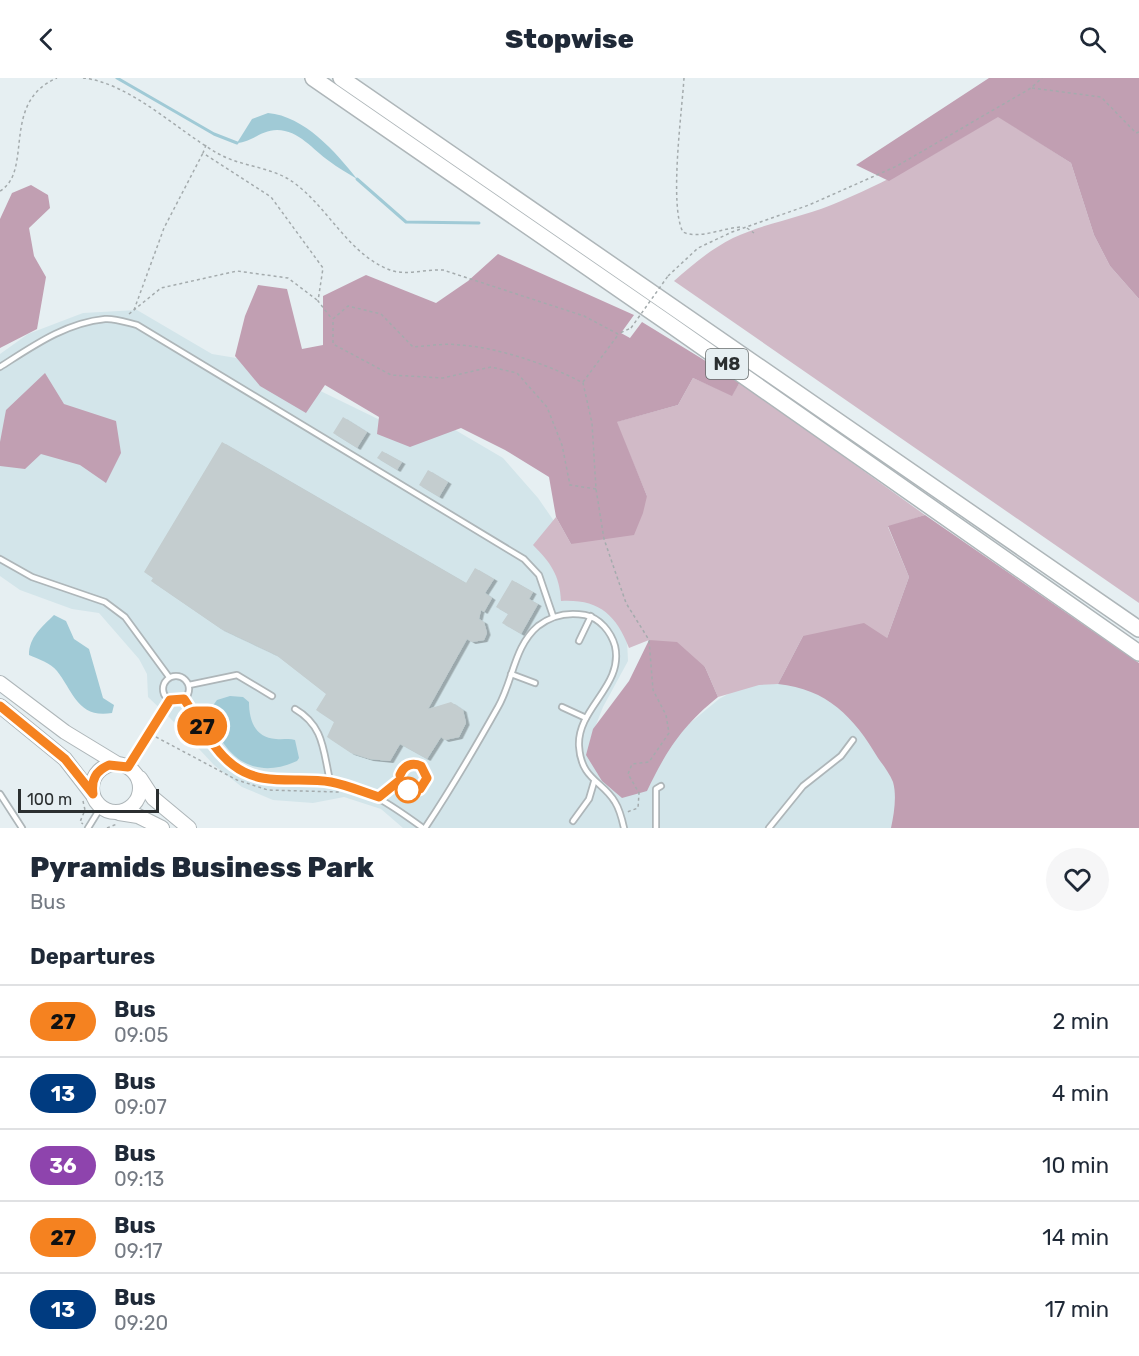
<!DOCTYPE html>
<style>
:root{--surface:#fff;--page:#f6f6f7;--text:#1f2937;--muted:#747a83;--line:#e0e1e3}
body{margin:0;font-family:Rubik,sans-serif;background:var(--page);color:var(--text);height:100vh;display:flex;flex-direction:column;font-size:22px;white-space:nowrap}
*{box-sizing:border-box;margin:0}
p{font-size:20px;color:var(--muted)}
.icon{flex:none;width:33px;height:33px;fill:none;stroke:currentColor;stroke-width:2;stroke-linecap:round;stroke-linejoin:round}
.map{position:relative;height:750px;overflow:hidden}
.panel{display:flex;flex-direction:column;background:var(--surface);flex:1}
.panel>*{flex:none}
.badge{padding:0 12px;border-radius:20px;font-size:21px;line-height:39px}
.scale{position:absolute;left:18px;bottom:15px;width:141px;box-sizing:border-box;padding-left:6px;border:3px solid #2b2f30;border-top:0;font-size:16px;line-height:21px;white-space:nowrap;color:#2b2f30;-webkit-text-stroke:4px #e6eff2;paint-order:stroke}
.map>.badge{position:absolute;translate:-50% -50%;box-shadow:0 0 0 3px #fff}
h2{padding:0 30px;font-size:22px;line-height:54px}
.round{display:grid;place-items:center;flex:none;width:63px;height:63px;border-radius:32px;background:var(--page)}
.head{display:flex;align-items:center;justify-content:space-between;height:102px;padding:0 30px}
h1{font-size:28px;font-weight:800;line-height:45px}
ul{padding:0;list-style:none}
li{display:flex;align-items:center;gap:18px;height:72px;padding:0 30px;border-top:2px solid var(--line)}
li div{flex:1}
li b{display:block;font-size:22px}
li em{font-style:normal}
li .badge{min-width:66px;font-weight:700;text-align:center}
header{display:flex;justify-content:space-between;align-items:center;height:78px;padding:0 30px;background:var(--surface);font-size:27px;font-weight:800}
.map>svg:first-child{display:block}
.built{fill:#d3e5ea}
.green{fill:#d1bac7}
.forest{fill:#c19fb2}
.water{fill:#a0cad6}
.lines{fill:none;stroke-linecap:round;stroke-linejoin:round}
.stream{stroke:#a0cad6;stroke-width:3}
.building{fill:#c4cdcf;filter:url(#shadow)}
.service-casing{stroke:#aeb6b9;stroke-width:8}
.primary-casing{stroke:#aeb6b9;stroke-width:16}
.motorway-casing{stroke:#aeb6b9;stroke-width:18}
.path{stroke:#a4abad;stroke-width:1.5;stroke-dasharray:3 3;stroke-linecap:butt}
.service{stroke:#fff;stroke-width:4.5}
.primary{stroke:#fff;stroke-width:14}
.motorway{stroke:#fff;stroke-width:15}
.path-bridge{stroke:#a4abad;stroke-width:1.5;stroke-dasharray:3 3;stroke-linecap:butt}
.line-casing{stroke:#fff;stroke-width:14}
.line{stroke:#f58220;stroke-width:9}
.stop-dot{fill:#fff;stroke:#f58220;stroke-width:3}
.labels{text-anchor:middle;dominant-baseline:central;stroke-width:4.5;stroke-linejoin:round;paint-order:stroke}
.shield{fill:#e6eff2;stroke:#63696a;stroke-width:1.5}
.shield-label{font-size:18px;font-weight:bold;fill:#2b2f30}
</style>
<header><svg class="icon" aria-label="back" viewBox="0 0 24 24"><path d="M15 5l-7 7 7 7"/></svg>Stopwise<svg class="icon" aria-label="search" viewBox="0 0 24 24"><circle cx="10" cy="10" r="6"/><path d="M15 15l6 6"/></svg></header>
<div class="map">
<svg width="1139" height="750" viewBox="0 0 1139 750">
<defs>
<filter id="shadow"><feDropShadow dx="3.5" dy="2" stdDeviation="0" flood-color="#0004"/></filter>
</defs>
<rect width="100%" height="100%" fill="#e6eff2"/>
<path class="built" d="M137 232 212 276 261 284 382 343 445 346 503 380 538 420 590 495 627 562 628 583 603 629 590 662 597 695 611 711 634 715 678 655 719 621 770 593 843 620 894 692 898 750H403L381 731 344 719 313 725 273 722 242 709 214 687 170 640 148 619 147 596 139 581 99 535 72 531 20 512 0 498V276L28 256 83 235Z"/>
<g class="green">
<path d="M998 38 1071 85 1094 157 1110 188 1139 221V525L674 203C692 187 711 171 733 160 767 144 806 139 841 123 896 100 946 69 998 38Z"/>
<path d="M693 300 732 317 740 304 925 437 888 449 909 499 887 560 803 558 778 606 759 607 718 619 705 589 649 562 629 570C616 536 598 521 561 523 560 497 550 484 533 467L556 439 571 466 647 418 616 344 678 327Z"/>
</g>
<g class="forest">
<path d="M989 0H1139V221L1110 188 1094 157 1071 85 998 39 889 103 856 87Z"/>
<path d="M31 107 48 117 50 130 29 150 34 178 46 199 37 251 0 270V141L12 115Z"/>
<path d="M498 176 634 237 621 255 630 260 642 244 740 304 732 318 693 300 678 327 617 344 647 418 643 435 634 457 571 466 556 439 549 399 505 372 461 350 410 369 377 356 379 339 325 307 306 335 260 308 235 278 245 238 258 207 287 211 302 271 323 267V218L366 197 436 225 468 203Z"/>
<path d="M45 295 64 326 116 343 121 375 106 405 80 387 41 376 25 391 0 388V364L6 332Z"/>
<path d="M925 437 1139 585V750H891C894 736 897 718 893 704 890 696 883 687 878 680 854 639 827 611 778 606L803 558 864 545 887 560 909 499 888 448Z"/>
<path d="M649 562 677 564 705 589 718 619C683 647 666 673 647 713L622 720 602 703 586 677 593 651 629 603Z"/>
</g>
<g class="water">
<path d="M268 35C304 38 336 74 357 101 348 95 338 90 329 83 313 72 299 52 277 52 261 52 252 64 237 65L252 41Z"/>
<path d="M54 537 66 543 74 561 89 571 103 620 114 627 112 635C78 641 73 613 57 593 51 585 38 581 29 577 29 559 42 549 54 537Z"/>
<path d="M230 618 243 619 249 624C249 642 255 660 276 661 283 662 289 660 295 662L299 680 297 683C251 704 221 676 209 633L217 622Z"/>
</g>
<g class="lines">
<g class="stream">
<path d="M117 0 214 56 237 65"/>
<path d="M357 101 406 144 479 145"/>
</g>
</g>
<g class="building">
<path d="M343 339 367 354 357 370 333 355Z"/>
<path d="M222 364 466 505 475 490 494 501 485 515 492 520 484 534 481 532 479 541 484 544 487 555 484 562 472 564 467 561 428 631 451 624 463 632 466 645 459 659 445 662 441 659 427 681 400 666 390 683 370 681 351 675 327 659 334 644 316 632 326 616 276 577 221 551 151 503 153 500 144 494Z"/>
<path d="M382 373 402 384 397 392 377 380Z"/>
<path d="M428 392 448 404 439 419 419 407Z"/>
<path d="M512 502 533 514 529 521 538 526 521 556 502 545 508 536 496 529Z"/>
</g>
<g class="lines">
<defs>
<g id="service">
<path d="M0 289C33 268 65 245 105 241 115 240 128 245 137 247L524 481 539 497 553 538"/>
<path d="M0 481 32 499 105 524 125 539 169 599"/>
<path d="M579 563 591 538"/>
<path d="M511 596 535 605"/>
<circle cx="176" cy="611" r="13"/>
<path d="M189 607 237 597 272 618"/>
<path d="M184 621C199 643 212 670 233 687 261 710 298 698 330 704 367 709 394 729 423 750"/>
<path d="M562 629 586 640"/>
<path d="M295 631C324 648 323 672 330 703"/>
<circle cx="413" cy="699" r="13"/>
<path d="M128 689 170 622"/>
<path d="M0 716 22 750"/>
<path d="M379 719 400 702"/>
<path d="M573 743 589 721 594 704"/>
<path d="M88 750 101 729"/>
<path d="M425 750C451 711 475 670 498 629 513 603 514 568 538 548 552 537 568 534 585 537 600 540 611 554 615 568 624 608 577 630 579 668 581 702 603 703 615 724 620 732 622 741 624 750"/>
<path d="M656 750V711L661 708"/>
<path d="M769 750 803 708 841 678 853 662"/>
</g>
<g id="primary">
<path d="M0 605 65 654 116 685"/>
<path d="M0 628 65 681 92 716"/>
<circle cx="116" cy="710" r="24"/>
<path d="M140 700 153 720 189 750"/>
<path d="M119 735 138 738 162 750"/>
</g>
<g id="motorway">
<path d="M313 0 668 245 1139 575"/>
<path d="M341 0 1139 551"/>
</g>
</defs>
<use href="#service" class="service-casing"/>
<use href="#primary" class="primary-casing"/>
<use href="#motorway" class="motorway-casing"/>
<g class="path">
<path d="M83 0C130 5 177 52 217 75 241 89 270 88 293 104 329 130 348 176 390 192 406 198 425 191 443 192L584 238 618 256 631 250"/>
<path d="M684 0C682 33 669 128 683 154 699 162 725 149 743 149"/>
<path d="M1032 10 1101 19 1136 55 1139 54"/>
<path d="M206 67 203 75 271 119 323 190 318 223 332 241"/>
<path d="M0 113C34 93 0 24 57 0"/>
<path d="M747 150 754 155"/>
<path d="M668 198 698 170 732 154 809 127 897 88 1031 10 1042 0"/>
<path d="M134 232 164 150 203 75"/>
<path d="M129 236 161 210 237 193 288 200 317 222"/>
<path d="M583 304 618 257"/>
<path d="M596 411 570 407 562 367 547 329 517 295 491 289 443 300 391 297 333 266V241L348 228 381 236 413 269C428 268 444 265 459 267 497 269 550 287 583 305L592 345 596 411 604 461 626 525 649 562 653 612 666 637 669 655 649 684 632 686 628 696 639 715 638 730 627 734"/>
<path d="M156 659 237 702 268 712 339 714"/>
<path d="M83 723 85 732 80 744 83 746"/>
<path d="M107 750 117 746"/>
</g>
<use href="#service" class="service"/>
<use href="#primary" class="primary"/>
<use href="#motorway" class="motorway"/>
<path class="path-bridge" d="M631 250 668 198"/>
</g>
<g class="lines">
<defs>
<path id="line" d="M0 628 65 681 93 716C91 701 96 693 109 687L128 689 170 622 184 621C199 643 212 671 233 687 262 710 298 698 331 704 347 707 363 714 379 719L400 702C403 711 411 715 420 711L427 700 421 688C412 684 404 687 400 697"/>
</defs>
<use href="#line" class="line-casing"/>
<use href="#line" class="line"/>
</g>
<circle class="stop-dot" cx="408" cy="712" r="12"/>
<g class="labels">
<rect class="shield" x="706" y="271" width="42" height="30" rx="4.5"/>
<g class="shield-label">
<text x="727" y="286">M8</text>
</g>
</g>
</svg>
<div class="scale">100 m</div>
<b class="badge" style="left:202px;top:648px;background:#f58220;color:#111">27</b>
</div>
<section class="panel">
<div class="head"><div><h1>Pyramids Business Park</h1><p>Bus</p></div><a class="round"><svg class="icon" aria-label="heart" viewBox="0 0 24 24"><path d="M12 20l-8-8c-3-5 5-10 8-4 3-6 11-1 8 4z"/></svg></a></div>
<h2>Departures</h2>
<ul>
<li><span class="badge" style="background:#f58220;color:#111">27</span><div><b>Bus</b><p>09:05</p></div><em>2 min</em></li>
<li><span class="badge" style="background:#003b80;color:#fff">13</span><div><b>Bus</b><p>09:07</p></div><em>4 min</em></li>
<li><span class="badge" style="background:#8e44ad;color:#fff">36</span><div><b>Bus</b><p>09:13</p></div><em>10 min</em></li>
<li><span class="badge" style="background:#f58220;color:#111">27</span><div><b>Bus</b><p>09:17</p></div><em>14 min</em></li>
<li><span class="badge" style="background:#003b80;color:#fff">13</span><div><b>Bus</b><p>09:20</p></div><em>17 min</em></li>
</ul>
</section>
